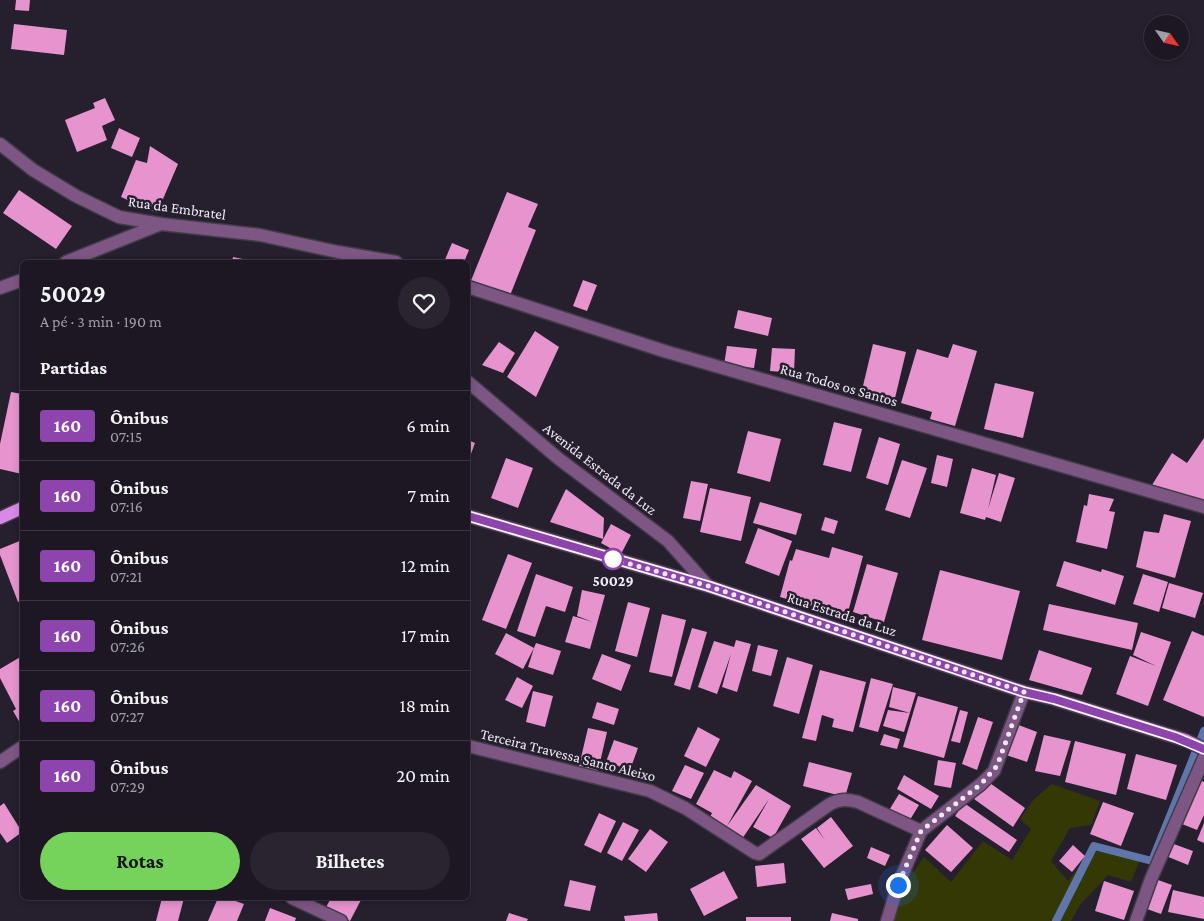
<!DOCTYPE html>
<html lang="pt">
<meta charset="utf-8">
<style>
:root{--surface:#1c1722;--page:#29242f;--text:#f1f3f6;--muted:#a09fa5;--line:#3a3640;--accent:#75d25b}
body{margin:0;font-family:"Crimson Pro",serif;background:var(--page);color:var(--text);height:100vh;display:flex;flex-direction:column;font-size:19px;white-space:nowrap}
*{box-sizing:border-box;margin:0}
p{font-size:16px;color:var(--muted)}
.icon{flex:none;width:28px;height:28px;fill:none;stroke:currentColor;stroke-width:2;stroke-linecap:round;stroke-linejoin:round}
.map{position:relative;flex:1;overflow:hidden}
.sheet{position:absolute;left:20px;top:260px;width:450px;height:640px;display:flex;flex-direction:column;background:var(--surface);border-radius:8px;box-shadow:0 2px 8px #0003,0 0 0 1px var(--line)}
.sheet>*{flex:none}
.badge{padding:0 10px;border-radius:4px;font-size:18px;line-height:32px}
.needle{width:32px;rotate:124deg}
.controls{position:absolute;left:1144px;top:15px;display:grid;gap:10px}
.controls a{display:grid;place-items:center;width:45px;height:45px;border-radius:50%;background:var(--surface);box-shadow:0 2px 8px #0003,0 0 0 1px var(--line);font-size:25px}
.you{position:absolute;width:25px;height:25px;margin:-12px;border:4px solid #fff;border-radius:50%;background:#1a73e8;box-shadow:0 0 0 8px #1a73e833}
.map>.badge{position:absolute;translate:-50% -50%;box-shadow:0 0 0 2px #fff}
h2{padding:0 20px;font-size:19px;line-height:45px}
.round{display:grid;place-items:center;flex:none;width:52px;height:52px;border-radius:26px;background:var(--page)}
.headline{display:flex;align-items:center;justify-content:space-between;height:85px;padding:0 20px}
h1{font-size:24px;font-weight:700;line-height:38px}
.primary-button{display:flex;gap:10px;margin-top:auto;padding:10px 20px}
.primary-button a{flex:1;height:58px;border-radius:30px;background:var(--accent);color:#111;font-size:20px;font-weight:700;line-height:58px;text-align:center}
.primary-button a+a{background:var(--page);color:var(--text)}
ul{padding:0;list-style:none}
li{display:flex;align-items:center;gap:15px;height:70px;padding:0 20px;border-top:1px solid var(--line)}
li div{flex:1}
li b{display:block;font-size:19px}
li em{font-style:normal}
li .badge{min-width:55px;font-weight:700;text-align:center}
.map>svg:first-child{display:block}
.green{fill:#343805}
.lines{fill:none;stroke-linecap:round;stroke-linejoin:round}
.stream{stroke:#6076ab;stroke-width:8}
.building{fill:#e693ce}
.minor-casing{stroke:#423b4a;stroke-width:15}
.major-casing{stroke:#423b4a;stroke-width:15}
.minor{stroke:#7d5683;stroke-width:12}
.major{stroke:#d988e6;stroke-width:12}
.line-casing{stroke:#fff;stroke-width:11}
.line{stroke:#8e44ad;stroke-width:8}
.walk{stroke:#efeaf5;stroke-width:5;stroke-dasharray:0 9}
.stop-dot{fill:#fff;stroke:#8e44ad;stroke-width:2.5}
.labels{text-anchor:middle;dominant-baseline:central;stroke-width:5;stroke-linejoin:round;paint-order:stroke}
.street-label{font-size:15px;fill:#efeaf5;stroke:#261f2e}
.stop-label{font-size:15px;font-weight:bold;fill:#efeaf5;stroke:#261f2e}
</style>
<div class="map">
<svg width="1204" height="921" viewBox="0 0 1204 921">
<rect width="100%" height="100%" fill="#261f2e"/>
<path class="green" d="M1052 784 1100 801 1091 825 1070 828 1051 861 1068 881 1091 850 1140 860 1131 882 1108 875 1080 905 1071 921H885L892 902 924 857 951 882 983 841 1012 860 1031 829 1020 819 1034 799Z"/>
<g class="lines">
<path class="stream" d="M1056 921 1094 846 1152 861 1204 731"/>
</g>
<g class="building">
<path d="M16 0H30L29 11 15 10Z"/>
<path d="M14 24 67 30 64 55 11 49Z"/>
<path d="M105 98 115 120 102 126 107 140 77 152 65 120 95 108 93 103Z"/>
<path d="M119 128 140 138 132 157 111 148Z"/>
<path d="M150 146 178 164 157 213 121 197 136 160 147 163Z"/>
<path d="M19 190 72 226 56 249 3 213Z"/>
<path d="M507 192 538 204 528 227 536 230 509 298 470 283Z"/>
<path d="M452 243 469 250 464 262H444Z"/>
<path d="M233 257 257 262H232Z"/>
<path d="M583 280 597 285 587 311 573 306Z"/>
<path d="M738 310 772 318 768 336 734 328Z"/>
<path d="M535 331 559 347 536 397 507 377Z"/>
<path d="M499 342 515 353 503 373 482 365Z"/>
<path d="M873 344 906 352 895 398 862 390Z"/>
<path d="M953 344 977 351 955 426 930 419 932 412 901 403 917 349 948 358Z"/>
<path d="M727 346 757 349 754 368 724 365Z"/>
<path d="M772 348 795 349 794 373 770 371Z"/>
<path d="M995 383 1034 392 1023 438 984 429Z"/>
<path d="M11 392 22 394V474L0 469V444Z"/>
<path d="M834 422 862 429 851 472 823 465Z"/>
<path d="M748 431 781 439 770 482 737 473Z"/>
<path d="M879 437 900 444 888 485 866 478Z"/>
<path d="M1204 438V500L1152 485 1172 453 1187 463Z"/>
<path d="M468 440 475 443 468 462Z"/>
<path d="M937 455 953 459 947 487 931 483Z"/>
<path d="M506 458 533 468 518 508 491 498Z"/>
<path d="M902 460 927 468 910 518 885 510Z"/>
<path d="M972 468 996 475 988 509 999 473 1015 478 1001 522 986 517 985 520 960 513Z"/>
<path d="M691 481 708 484 700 521 683 518Z"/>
<path d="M710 488 751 497 741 541 700 532Z"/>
<path d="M566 489 604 518 603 539 550 522Z"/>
<path d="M1089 494 1114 499 1109 511 1115 512 1107 549 1076 542 1084 505 1087 506Z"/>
<path d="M760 502 802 514 796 535 753 523Z"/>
<path d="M1164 514 1191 521 1175 578 1136 567 1144 531 1159 533Z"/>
<path d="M825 517 838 521 834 534 821 530Z"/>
<path d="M611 524 631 535 621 554 601 543Z"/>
<path d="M758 528 792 541 779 576 745 563Z"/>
<path d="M22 540V600L18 602 0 555V549Z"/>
<path d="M832 547 863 556 847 616 780 597 790 560 792 561 796 549 829 558Z"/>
<path d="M508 554 532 563 506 629 482 620Z"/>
<path d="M1064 561 1101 572 1102 569 1124 576 1115 605 1056 586Z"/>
<path d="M867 564 898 573 884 622 853 612Z"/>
<path d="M940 570 1020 591 1002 660 922 640Z"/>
<path d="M536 574 573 587 565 612 546 606 535 637 517 631Z"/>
<path d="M1143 574 1168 582 1159 612 1133 604Z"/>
<path d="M1169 583 1203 593 1195 618 1162 608Z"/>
<path d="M582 590 605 595 590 649 565 642 573 616 593 622 577 616Z"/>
<path d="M628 602 650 608 637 657 615 651Z"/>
<path d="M1049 604 1138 623 1132 650 1043 630Z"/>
<path d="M662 614 686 620 672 677 649 672Z"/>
<path d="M692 628 707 632 690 690 674 685Z"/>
<path d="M1192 631 1204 636V717L1163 700Z"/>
<path d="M1141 632 1171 642 1148 706 1116 694 1130 656 1156 666 1133 655Z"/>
<path d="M506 633 534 648 536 643 561 651 553 675 528 667 534 648 523 669 495 654Z"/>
<path d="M736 640 751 644 737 692 722 687 731 654 717 694 698 687 714 641 734 647Z"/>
<path d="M758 645 778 650 771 676 752 671Z"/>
<path d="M1039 650 1092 668 1082 695 1029 680Z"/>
<path d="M602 654 631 665 621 691 592 679Z"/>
<path d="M22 656V722L20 723 13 711 16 709 0 678V669Z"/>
<path d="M787 657 813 665 799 714 773 706Z"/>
<path d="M820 670 866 682 853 732 832 727 834 719 822 715 816 741 802 738Z"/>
<path d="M517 677 533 686 522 708 505 700Z"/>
<path d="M871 678 893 684 878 732 859 727Z"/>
<path d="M893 687 916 693 904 732 883 726 888 710 910 713 889 707Z"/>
<path d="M533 691 553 696 545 727 526 722Z"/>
<path d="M918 696 958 707 944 758 903 747Z"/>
<path d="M597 702 619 709 614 725 592 718Z"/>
<path d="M960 710 968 712 960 743 951 741Z"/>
<path d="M978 717 993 722 977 770 962 764Z"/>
<path d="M1016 724 1037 732 1027 762 1006 755Z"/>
<path d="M698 727 720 739 706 767 684 756Z"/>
<path d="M588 728 607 732 598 771 579 766Z"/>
<path d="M884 734 900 739 897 749 880 745Z"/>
<path d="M1044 735 1071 741 1060 776 1035 771Z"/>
<path d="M614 740 638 748 630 770 606 762Z"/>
<path d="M1075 741 1126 754 1116 795 1065 782Z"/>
<path d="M1136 754 1177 765 1166 800 1127 789Z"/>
<path d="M938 760 956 763 951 788 934 785Z"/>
<path d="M809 762 852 773 845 797 803 786Z"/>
<path d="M685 765 704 773 691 799 672 791Z"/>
<path d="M714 770 731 778 734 771 752 781 727 826 756 785 791 806 773 838 753 827 769 799 742 839 709 819 712 813 696 804Z"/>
<path d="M904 775 939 796 931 809 897 789Z"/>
<path d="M1196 778 1204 782V815L1197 830 1177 822Z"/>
<path d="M987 781 1025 808 1013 827 974 799Z"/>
<path d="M899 794 919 805 908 823 888 812Z"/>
<path d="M1103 802 1134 813 1121 846 1090 834Z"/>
<path d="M4 803 22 832 7 843 0 833V806Z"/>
<path d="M964 803 1017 840 1009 852 955 816Z"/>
<path d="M599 813 616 821 601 853 584 845Z"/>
<path d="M831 817 853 846 824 868 801 839 816 828 825 840 817 828Z"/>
<path d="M623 822 639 830 622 861 607 853Z"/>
<path d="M1204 823V843L1197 840Z"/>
<path d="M947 825 973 848 951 872 925 850Z"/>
<path d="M650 829 668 842 646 872 628 859Z"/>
<path d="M1171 843 1193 851 1188 865 1166 856Z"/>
<path d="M1073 845 1085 856 1072 872 1059 861Z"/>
<path d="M871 847 890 855 885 866 867 858Z"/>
<path d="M784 863 786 883 757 887 755 866Z"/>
<path d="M724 871 738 898 704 916 690 889Z"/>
<path d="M570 880 596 886 590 911 564 906Z"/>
<path d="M1158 880 1172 885 1161 914 1147 909Z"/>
<path d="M1104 881 1134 891 1124 920 1095 911Z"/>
<path d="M871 884 873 894 848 900 845 889Z"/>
<path d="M1173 890 1204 897V919L1168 912Z"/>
<path d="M162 898H184L178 921H156Z"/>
<path d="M218 898H227L244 904 237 921H208Z"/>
<path d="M331 898H362L350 921 325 909Z"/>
<path d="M270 908 296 918 295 921H265Z"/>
<path d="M509 913 528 919 527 921H506Z"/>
<path d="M657 913 658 921H625L624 916Z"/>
<path d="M832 913 858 919V921H830Z"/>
<rect x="746" y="917" width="45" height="4"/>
</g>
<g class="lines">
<defs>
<g id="minor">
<path d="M0 144 33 170 76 196 119 217 161 224 260 235 338 252 396 262"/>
<path d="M66 262 161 224"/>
<path d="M468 287 664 351 1204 507"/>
<path d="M0 288 22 280"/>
<path d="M468 382 559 459 668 541 708 586"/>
<path d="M468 746 650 791 685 808 755 853 759 854 830 804C840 799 847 799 858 802L921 831"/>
<path d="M0 762 22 747"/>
<path d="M292 898 341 921"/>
<path d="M887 921 898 885 921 831 981 784 994 771 1024 692"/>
<path d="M1136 921 1151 879 1204 758"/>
</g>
<g id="major">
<path d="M468 516 708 586 1024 692 1054 699 1185 740 1204 749"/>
<path d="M0 518 22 508"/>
</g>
</defs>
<use href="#minor" class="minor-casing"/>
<use href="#major" class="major-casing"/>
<use href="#minor" class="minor"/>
<use href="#major" class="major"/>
</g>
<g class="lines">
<defs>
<path id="line" d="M468 516 708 586 1024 692 1054 699 1175 737 1204 749"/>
</defs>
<use href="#line" class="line-casing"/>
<use href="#line" class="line"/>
<path class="walk" d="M613 559 708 586 1024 692 997 766 981 784 921 831 898 885"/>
</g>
<circle class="stop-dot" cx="613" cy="559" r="10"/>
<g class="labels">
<g class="street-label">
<text transform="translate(177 208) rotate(8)">Rua da Embratel</text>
<text transform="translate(839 385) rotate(16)">Rua Todos os Santos</text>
<text transform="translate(600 469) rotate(38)">Avenida Estrada da Luz</text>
<text transform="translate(842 614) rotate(18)">Rua Estrada da Luz</text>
<text transform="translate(568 755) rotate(14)">Terceira Travessa Santo Aleixo</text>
</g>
<g class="stop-label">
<text x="613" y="581">50029</text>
</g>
</g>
</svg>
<div class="controls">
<a><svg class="needle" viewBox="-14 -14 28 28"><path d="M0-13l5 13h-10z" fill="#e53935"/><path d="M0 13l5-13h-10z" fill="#a09fa5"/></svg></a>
</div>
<div class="you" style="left:898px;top:885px"></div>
<section class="sheet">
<div class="headline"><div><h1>50029</h1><p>A pé · 3 min · 190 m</p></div><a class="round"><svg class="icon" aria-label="heart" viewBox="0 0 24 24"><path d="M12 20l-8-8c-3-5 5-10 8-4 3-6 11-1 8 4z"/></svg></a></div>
<h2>Partidas</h2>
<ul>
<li><span class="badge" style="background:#8e44ad;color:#fff">160</span><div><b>Ônibus</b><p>07:15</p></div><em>6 min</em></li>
<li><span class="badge" style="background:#8e44ad;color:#fff">160</span><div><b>Ônibus</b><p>07:16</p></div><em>7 min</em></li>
<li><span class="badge" style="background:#8e44ad;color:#fff">160</span><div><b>Ônibus</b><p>07:21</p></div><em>12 min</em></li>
<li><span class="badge" style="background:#8e44ad;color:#fff">160</span><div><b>Ônibus</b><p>07:26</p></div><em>17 min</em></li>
<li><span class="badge" style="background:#8e44ad;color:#fff">160</span><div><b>Ônibus</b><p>07:27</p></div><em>18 min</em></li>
<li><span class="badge" style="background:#8e44ad;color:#fff">160</span><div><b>Ônibus</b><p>07:29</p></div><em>20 min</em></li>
</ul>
<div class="primary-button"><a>Rotas</a><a>Bilhetes</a></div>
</section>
</div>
